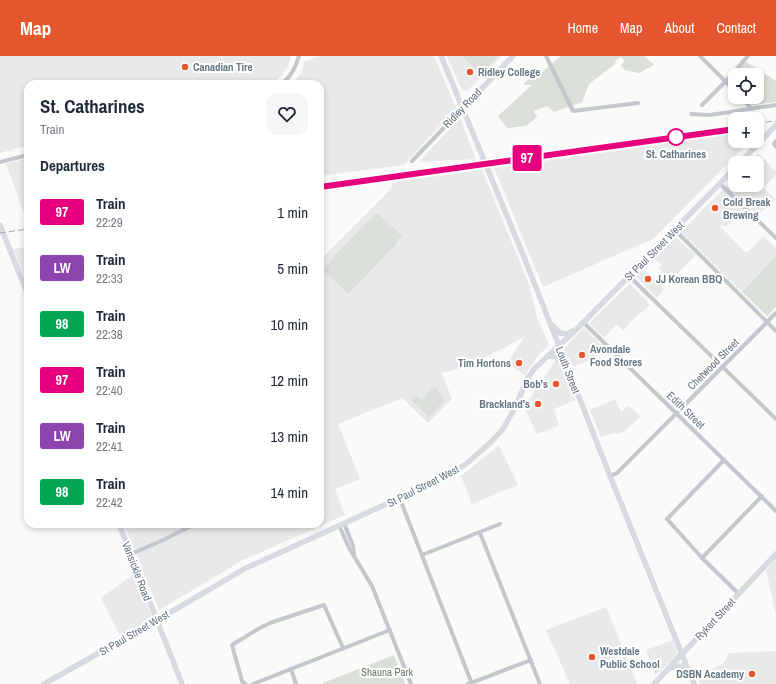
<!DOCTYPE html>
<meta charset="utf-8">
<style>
:root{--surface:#fff;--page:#f6f6f7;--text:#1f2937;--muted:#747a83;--accent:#e4572e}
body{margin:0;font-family:"Archivo Narrow",sans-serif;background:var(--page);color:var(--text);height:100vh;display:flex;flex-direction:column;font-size:15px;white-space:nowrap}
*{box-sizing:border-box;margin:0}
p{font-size:13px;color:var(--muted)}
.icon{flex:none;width:22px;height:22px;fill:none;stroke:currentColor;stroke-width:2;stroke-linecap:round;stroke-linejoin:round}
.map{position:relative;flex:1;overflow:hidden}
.drawer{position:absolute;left:24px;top:24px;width:300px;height:448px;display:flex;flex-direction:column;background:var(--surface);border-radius:12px;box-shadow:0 2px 6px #0003}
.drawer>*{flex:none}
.badge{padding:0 8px;border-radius:3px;font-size:14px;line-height:26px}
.fabs{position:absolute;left:728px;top:12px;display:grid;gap:8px}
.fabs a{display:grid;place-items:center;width:36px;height:36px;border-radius:8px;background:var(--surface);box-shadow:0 2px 6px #0003;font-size:20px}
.map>.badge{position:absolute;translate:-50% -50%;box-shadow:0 0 0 2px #fff}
h2{padding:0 16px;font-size:15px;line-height:36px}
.round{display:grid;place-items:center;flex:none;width:42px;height:42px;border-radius:12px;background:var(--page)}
.headline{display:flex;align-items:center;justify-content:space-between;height:68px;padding:0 16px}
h1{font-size:19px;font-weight:700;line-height:30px}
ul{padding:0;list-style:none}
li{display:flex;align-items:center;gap:12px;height:56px;padding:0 16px}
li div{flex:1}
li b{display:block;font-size:15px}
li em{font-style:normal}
li .badge{min-width:44px;font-weight:700;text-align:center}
header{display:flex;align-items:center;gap:24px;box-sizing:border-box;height:56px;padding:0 20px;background:var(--accent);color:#fff}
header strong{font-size:19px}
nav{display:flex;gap:22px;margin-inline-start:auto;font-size:14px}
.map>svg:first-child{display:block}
.built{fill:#e8e9e9}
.green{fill:#dadfd7}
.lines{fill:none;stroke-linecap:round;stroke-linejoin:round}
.street{stroke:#c3c8cc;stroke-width:4}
.secondary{stroke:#d6dbdf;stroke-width:5.5}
.rail{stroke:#a2aab0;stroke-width:1;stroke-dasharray:6 3;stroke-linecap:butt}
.line-casing{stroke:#fff;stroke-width:9}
.line{stroke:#e6007e;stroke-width:6}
.poi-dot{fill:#e4572e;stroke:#fff;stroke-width:1.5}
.stop-dot{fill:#fff;stroke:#e6007e;stroke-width:2}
.labels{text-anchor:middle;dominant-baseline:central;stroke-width:4;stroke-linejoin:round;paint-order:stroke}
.poi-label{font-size:11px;font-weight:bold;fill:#657683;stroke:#fff;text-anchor:start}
.street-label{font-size:11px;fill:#657683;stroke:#fff}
.stop-label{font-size:11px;font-weight:bold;fill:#657683;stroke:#fff}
.park-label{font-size:11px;fill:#687a64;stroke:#fff}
</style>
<header>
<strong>Map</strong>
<nav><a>Home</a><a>Map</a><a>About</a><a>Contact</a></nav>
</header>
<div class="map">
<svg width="776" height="628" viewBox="0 0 776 628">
<rect width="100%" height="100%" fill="#fafaf8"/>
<g class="built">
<path d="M0 0H291L289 8 282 19 274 27 269 28H28V89L0 97Z"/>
<path d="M320 0H434L456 52 404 109 320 120V28H293L302 16 304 6Z"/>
<path d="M447 0H501L466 36 461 32Z"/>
<path d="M460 62 476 103 419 106Z"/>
<path d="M735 78V85H750L653 183 543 231 494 112Z"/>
<path d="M758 97 776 116V119L763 132 776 143 758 159 747 150 726 171 723 169 720 170 746 197 764 180 776 192V200L742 236 681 176 735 121V129H757V107H748Z"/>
<path d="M28 102V162H26L6 108Z"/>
<path d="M482 114 530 231 537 262 549 289 537 301 525 319 507 307 525 280 506 291 464 311 442 317 452 343 428 367 402 342 338 368 360 423 335 433 345 459 243 504 159 554 124 468H320V204L389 135 394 126Z"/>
<path d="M675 181 696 199 670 225 659 213 662 209 654 202Z"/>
<path d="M28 191V229L13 193Z"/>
<path d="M643 212 664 233 657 242 635 220Z"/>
<path d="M630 228 650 249 634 263 623 275 617 268 604 282 589 267Z"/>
<path d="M584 272 606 293 590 304 573 311 564 292Z"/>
<path d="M555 305 559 306 576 344 554 353 559 370 537 378 524 351Z"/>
<path d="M615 343 621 356 629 350 641 361 625 375 618 378 613 377 601 381 590 354Z"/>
<path d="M499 389 518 429 472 448 461 420Z"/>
<path d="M776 502V559L766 514Z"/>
<path d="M134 518 152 562 121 581 101 542Z"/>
<path d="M606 551 637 628H570L546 574Z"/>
<path d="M673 584 678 599 655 619 646 594Z"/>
<path d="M776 595V628H700L697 621 724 607 729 597Z"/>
</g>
<g class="green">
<path d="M462 0H498L481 18Z"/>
<path d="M561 0H644L654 9 639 17 625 14 621 9 625 5 621 1 616 4 615 8 589 28 582 46 554 56 547 50 534 55 537 61 526 70 507 72 498 60 532 29H523L530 21 542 16Z"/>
<path d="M745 5 776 25V46L753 49 744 41H757V19H735V32L729 24Z"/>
<path d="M377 157 402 180 395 188V189L356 230H355L348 237 323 214 330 206V205L369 164H370Z"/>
<path d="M776 200V251L767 260 742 236Z"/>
<path d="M435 331 438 333V336L445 344 429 361 411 344 416 339 422 344 432 332Z"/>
<path d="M394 599 405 628H323V627Z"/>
</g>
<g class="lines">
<g class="street">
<path d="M546 0 573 55 638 47"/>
<path d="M700 0 735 35"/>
<path d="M281 28C291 22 296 10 299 0"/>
<path d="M741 41 752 53"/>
<path d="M702 49 726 25 748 0"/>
<path d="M691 58 710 59 776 49"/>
<path d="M776 85 774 88 776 91"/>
<path d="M412 105 463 52"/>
<path d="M0 106 28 99"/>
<path d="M720 128 776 182"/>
<path d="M675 174 776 275"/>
<path d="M629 220 776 363"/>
<path d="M583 266 776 455"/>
<path d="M724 404 667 463 702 502 739 538"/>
<path d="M610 420 617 417 776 257"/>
<path d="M400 443 472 628"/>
<path d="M344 467 353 490 354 499"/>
<path d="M339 469 349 492 372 530 411 628"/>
<path d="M480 477 540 628"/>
<path d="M131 498 161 485 195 468"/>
<path d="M422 499 500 468"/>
<path d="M702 502 762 440"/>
<path d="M291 613 296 628"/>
<path d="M245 628 242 625 232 589 258 573 270 567 324 549 343 592"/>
<path d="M253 628 390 574"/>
<path d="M468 628 531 604"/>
</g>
<g class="secondary">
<path d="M441 0 526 206 610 420 694 628"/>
<path d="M463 52 513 0"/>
<path d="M740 107 776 69"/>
<path d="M0 169 28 239"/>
<path d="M553 270 560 277 567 278 573 275"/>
<path d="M548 300 555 301 565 308"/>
<path d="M119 468 182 628"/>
<path d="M671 612 676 610H682L688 617"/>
<path d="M44 628 156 565 244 513 428 429 447 420 466 408 491 386 503 373 516 350 527 323 535 312 576 274 735 112"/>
<path d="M654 628 776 498"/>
</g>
<g class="rail">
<path d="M757 67 776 65"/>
<path d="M320 129 735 70"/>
<path d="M0 177 28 173"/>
</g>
</g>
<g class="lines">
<defs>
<path id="line" d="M320 131 735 73"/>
</defs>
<use href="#line" class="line-casing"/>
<use href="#line" class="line"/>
</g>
<g class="poi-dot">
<circle cx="185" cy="11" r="4"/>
<circle cx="470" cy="16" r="4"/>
<circle cx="715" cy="152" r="4"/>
<circle cx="648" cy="223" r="4"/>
<circle cx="582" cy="299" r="4"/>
<circle cx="519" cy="307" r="4"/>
<circle cx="556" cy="328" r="4"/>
<circle cx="538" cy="348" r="4"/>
<circle cx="592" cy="601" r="4"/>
<circle cx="752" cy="618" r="4"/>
</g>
<circle class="stop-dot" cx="676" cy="81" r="8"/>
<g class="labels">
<g class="poi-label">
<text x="193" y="11">Canadian Tire</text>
<text x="478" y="16">Ridley College</text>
<text x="723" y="146">Cold Break<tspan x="723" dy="13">Brewing</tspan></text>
<text x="656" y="223">JJ Korean BBQ</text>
<text x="590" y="293">Avondale<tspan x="590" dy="13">Food Stores</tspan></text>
<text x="511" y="307" text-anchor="end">Tim Hortons</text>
<text x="548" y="328" text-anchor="end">Bob's</text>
<text x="530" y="348" text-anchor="end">Brackland's</text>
<text x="600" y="595">Westdale<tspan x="600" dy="13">Public School</tspan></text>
<text x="744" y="618" text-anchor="end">DSBN Academy</text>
</g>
<g class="street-label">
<text transform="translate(462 52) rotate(-46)">Ridley Road</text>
<text transform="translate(654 195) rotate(-45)">St Paul Street West</text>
<text transform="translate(713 308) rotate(-45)">Chetwood Street</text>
<text transform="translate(568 314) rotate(69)">Louth Street</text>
<text transform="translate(686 354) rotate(44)">Edith Street</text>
<text transform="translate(423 430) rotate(-27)">St Paul Street West</text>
<text transform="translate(137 515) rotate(69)">Vansickle Road</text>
<text transform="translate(715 563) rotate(-47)">Rykert Street</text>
<text transform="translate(134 577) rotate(-30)">St Paul Street West</text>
</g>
<g class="stop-label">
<text x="676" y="98">St. Catharines</text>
</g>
<g class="park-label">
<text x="387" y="616">Shauna Park</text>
</g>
</g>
</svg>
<div class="fabs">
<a><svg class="icon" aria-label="locate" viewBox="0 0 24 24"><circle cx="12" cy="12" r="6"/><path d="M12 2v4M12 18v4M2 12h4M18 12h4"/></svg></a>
<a>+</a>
<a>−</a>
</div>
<b class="badge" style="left:527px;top:102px;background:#e6007e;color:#fff">97</b>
<section class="drawer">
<div class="headline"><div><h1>St. Catharines</h1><p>Train</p></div><a class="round"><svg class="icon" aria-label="heart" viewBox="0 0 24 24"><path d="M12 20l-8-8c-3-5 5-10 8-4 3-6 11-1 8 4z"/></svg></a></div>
<h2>Departures</h2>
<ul>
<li><span class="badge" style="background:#e6007e;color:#fff">97</span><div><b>Train</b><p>22:29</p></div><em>1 min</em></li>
<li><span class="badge" style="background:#8e44ad;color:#fff">LW</span><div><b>Train</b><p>22:33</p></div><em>5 min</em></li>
<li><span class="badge" style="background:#00a651;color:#fff">98</span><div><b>Train</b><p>22:38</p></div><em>10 min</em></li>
<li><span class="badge" style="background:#e6007e;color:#fff">97</span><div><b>Train</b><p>22:40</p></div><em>12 min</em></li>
<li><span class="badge" style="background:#8e44ad;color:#fff">LW</span><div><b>Train</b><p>22:41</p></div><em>13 min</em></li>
<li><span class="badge" style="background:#00a651;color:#fff">98</span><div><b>Train</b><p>22:42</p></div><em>14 min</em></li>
</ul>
</section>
</div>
